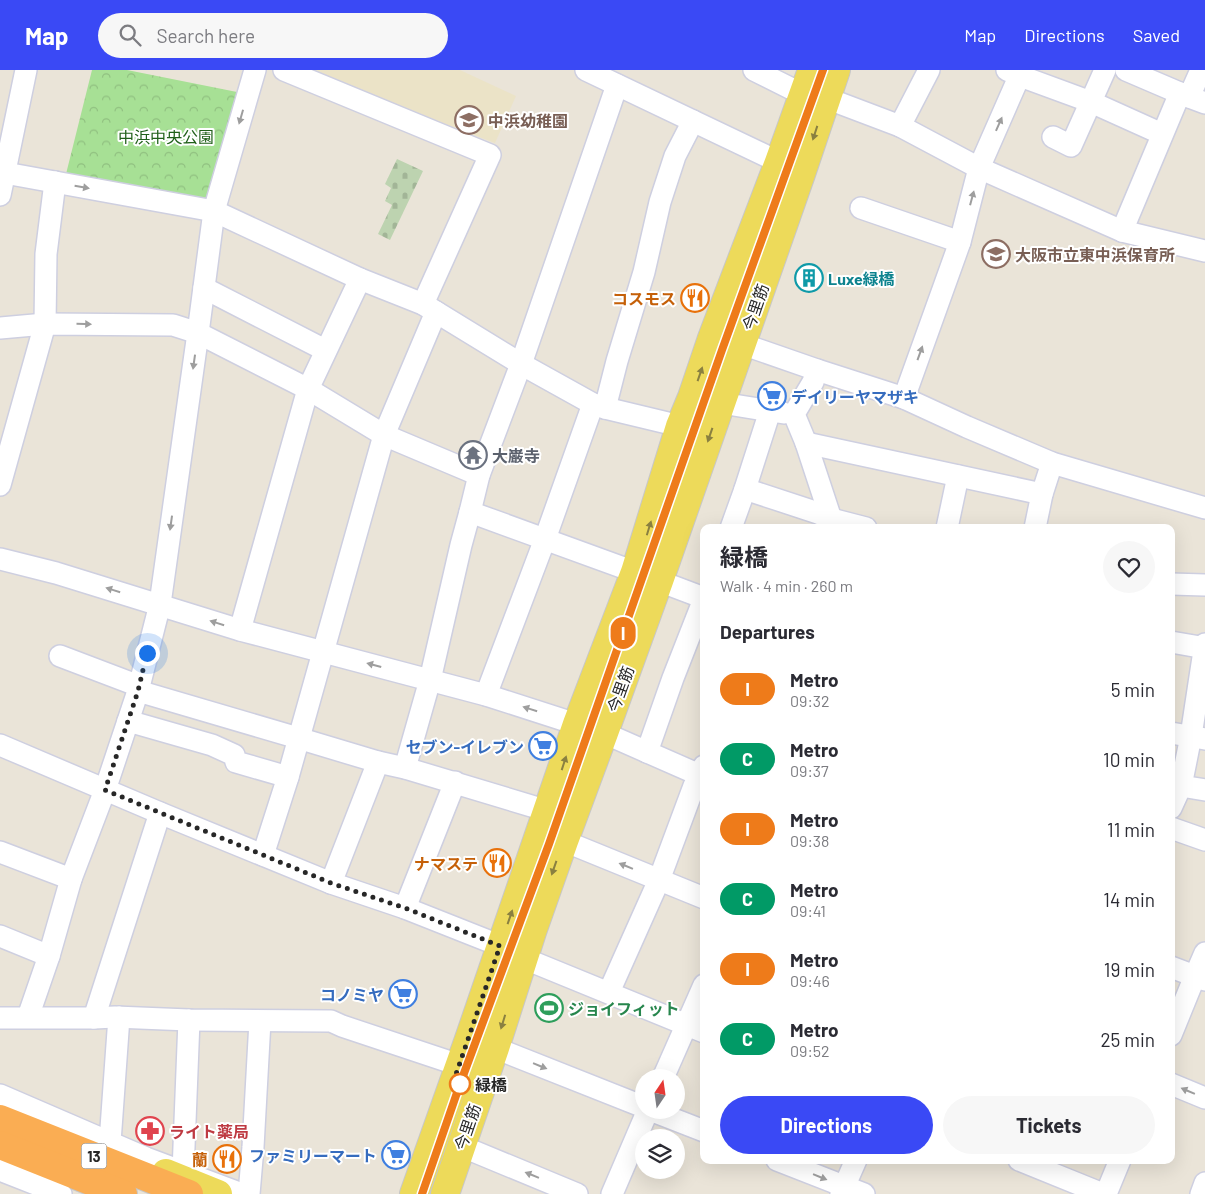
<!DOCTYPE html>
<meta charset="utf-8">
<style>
:root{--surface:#fff;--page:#f7f7f7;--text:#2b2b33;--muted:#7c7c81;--accent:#3a49f5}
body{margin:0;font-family:Barlow,"Noto Sans JP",sans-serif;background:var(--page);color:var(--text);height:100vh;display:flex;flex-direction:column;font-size:19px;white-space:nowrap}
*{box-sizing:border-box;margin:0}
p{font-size:16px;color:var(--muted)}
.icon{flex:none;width:28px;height:28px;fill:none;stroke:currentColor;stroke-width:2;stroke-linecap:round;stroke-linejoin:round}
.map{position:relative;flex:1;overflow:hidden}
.sheet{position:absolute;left:700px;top:454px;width:475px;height:640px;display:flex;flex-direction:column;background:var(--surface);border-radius:10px;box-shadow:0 5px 20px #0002}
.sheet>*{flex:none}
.badge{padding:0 10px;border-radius:16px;font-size:18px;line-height:32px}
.needle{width:32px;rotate:13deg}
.buttons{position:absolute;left:635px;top:999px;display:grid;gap:10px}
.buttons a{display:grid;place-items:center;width:50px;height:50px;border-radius:50%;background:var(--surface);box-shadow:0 5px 20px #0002;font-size:25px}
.you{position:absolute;width:25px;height:25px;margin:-12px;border:4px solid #fff;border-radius:50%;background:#1a73e8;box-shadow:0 0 0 8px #1a73e833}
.map>.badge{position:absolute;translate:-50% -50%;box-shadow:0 0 0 2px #fff}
h2{padding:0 20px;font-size:19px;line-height:45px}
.round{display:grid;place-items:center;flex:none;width:52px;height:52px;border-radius:26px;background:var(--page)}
.headline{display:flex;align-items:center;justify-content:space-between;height:85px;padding:0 20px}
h1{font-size:24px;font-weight:700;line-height:38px}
.cta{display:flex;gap:10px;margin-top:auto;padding:10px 20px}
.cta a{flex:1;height:58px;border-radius:30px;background:var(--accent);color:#fff;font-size:20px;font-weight:700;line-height:58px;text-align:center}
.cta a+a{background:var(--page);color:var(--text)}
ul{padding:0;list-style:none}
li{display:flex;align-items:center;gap:15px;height:70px;padding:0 20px}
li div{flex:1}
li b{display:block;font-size:19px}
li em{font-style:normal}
li .badge{min-width:55px;font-weight:700;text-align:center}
header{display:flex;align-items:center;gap:30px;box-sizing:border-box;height:70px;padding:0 25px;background:var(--accent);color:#fff}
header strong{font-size:24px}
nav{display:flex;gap:28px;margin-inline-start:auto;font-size:18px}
.search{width:350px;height:45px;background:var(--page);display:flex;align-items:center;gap:12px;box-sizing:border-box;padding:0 18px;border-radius:28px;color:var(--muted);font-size:19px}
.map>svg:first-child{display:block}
.education{fill:#ebe3c7}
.cemetery{fill:url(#cemetery-stones)}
.park{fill:url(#park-crowns)}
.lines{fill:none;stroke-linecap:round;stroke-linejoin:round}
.minor-casing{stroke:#cecfe0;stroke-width:24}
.major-casing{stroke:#c7c7c7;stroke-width:30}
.highway-casing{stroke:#c7c7c7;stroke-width:30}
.minor{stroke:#fff;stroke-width:21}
.major{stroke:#edda5a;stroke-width:28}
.highway{stroke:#faad53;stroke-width:28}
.oneway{fill:#9e9e9e}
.oneway2{fill:#8a8040}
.line-casing{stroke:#fff;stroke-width:11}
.line{stroke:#ee7b1a;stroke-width:8}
.walk{stroke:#272727;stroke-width:5;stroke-dasharray:0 9}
.stop-dot{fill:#fff;stroke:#ee7b1a;stroke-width:2.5}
.labels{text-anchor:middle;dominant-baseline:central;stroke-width:4;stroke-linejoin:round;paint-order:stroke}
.shield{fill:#fff;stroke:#686868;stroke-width:1}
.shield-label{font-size:15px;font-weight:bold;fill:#272727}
.education-label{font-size:16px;font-weight:bold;fill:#785e54;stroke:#fff;text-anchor:start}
.park-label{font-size:16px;fill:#21601a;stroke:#fff}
.culture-label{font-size:16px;font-weight:bold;fill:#0d838f;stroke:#fff;text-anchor:start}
.food-label{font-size:16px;font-weight:bold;fill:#c56008;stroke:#fff;text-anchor:end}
.street-label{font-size:16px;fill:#272727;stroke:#fff}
.shop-label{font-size:16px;font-weight:bold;fill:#366cbe;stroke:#fff;text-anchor:end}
.worship-label{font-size:16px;font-weight:bold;fill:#5b616d;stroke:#fff;text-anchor:start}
.leisure-label{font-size:16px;font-weight:bold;fill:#27864d;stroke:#fff;text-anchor:start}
.stop-label{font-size:16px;font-weight:bold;fill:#272727;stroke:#fff;text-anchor:start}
.health-label{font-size:16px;font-weight:bold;fill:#be3a42;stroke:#fff;text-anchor:start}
</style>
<header>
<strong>Map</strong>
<div class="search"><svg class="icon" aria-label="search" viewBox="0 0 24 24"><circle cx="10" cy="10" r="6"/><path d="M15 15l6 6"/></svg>Search here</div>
<nav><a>Map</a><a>Directions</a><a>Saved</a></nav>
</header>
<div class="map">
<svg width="1205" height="1124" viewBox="0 0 1205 1124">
<defs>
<pattern id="cemetery-stones" width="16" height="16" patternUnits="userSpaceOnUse" patternTransform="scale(1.25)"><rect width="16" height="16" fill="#bdd3b0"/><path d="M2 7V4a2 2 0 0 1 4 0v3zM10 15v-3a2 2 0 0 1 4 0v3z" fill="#a2b597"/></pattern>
<pattern id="park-crowns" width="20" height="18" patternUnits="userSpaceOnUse" patternTransform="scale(1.25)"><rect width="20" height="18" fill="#a7e095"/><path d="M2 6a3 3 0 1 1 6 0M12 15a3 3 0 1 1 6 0" fill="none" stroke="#90c080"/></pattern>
</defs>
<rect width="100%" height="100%" fill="#eae4d8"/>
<path class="education" d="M302 0H460L516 26 495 73Z"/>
<path class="cemetery" d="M397 89 423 101 390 170 378 164 392 135 385 131 391 118 385 114Z"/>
<path class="park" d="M92 0H127L242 23 213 131 66 104Z"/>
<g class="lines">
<defs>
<g id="minor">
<path d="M284 0 490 85 423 234"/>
<path d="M586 0 779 92 792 99"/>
<path d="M754 0 804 25 826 28 900 56 979 98 1122 161 1205 181"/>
<path d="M1007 0 1020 6 1091 32 1162 64"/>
<path d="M1126 0 1189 27 1205 33"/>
<path d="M1189 27 1201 0"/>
<path d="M900 56 929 0"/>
<path d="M1053 67 1071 76 1105 0"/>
<path d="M0 102 214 141 360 209 423 234 521 294 593 334 605 338 680 356"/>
<path d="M0 125 26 0"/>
<path d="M861 138 960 172"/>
<path d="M1122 161 1180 23"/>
<path d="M204 218 325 280"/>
<path d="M0 258 45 254 173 255 198 263 308 319 384 365 479 405 521 294 617 15"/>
<path d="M742 274 817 300 904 328 967 357 1052 393 1205 438"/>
<path d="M817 300 813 312 794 344 806 373 834 458"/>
<path d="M904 328 960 172 979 98 1022 0"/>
<path d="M721 333 784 343"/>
<path d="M605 338 617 291 644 202 660 132 675 86 693 51"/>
<path d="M806 373 1042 424"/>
<path d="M0 415 45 254 46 184 55 112"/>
<path d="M745 419 818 443 831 449 866 458"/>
<path d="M470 442 635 502"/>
<path d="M731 458 745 419 770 341"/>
<path d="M947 458 958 406"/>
<path d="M1035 458 1042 424 1052 393"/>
<path d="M0 489 56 503 240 560 486 625 604 663 704 707"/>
<path d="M659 511 704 528"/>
<path d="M1171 514 1205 515"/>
<path d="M240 560 308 319 360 209"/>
<path d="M1171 572 1205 578"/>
<path d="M60 586 139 616"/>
<path d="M138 621 298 668 378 692 405 698 548 741"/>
<path d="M486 625 545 469 593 334"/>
<path d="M128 651 212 675 234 685 236 692 288 707"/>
<path d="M1171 663 1205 669"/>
<path d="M0 675 160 743 331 813 405 838 501 876 523 888 704 962"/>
<path d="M647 682 673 608 704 529"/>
<path d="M405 698 430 610 461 475 470 442 479 405"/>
<path d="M1181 716 1205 720"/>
<path d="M1171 738 1181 716 1191 666 1205 574"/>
<path d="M1171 758 1205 770"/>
<path d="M564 771 704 828"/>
<path d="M0 782 71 809"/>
<path d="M263 785 288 707 384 365 436 242"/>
<path d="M331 813 378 692"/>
<path d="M405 838 455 712"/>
<path d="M0 866 49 886"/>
<path d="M1171 897 1205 910"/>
<path d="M609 922 659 810 694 716 704 696"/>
<path d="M28 947 49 886 71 809 105 720 138 621 160 534 198 263 214 141 255 0"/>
<path d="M0 948H94L115 947 189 950 331 951 342 956 459 995"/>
<path d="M94 948 160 743"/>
<path d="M1171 965 1195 906 1205 883"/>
<path d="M495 978 644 1037"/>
<path d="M663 1008 704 915"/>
<path d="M1171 1014 1205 1028"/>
<path d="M0 1025 146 1088 242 1124"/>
<path d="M650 1040 704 1061"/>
<path d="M110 1072 119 947"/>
<path d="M461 1076 577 1124"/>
<path d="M777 1090 864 1124"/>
<path d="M1019 1090 1103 1124"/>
<path d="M0 1100 61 1124"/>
<path d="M183 1102 189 950"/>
<path d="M249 1124 253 1077 260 951"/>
<path d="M612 1124 648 1040"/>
<path d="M841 1124 856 1090"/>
<path d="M1106 1124 1120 1090"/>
<path d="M1201 1124 1205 1113"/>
</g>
<g id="major">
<path d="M166 1103 218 1124"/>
<path d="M414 1124 469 969 577 654 635 502 680 356 692 327 712 268 779 92 812 0"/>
<path d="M445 1124 495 978 533 859 564 771 604 663 659 511 801 104 836 0"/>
</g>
<g id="highway">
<path d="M0 1049 189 1124"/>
<path d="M0 1075 123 1124"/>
</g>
</defs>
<use href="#minor" class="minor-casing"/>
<use href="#major" class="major-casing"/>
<use href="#highway" class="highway-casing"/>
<use href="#minor" class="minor"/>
<use href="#major" class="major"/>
<use href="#highway" class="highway"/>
</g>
<defs><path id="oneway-solid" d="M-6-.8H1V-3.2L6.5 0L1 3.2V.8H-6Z" transform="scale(1.25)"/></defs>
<g class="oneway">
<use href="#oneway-solid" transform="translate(241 47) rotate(106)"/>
<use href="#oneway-solid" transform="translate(999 54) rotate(-66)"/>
<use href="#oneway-solid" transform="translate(82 117) rotate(10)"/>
<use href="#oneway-solid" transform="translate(972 128) rotate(-75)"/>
<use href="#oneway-solid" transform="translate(84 254) rotate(1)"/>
<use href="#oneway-solid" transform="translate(920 283) rotate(-70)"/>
<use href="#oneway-solid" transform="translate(194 292) rotate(98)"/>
<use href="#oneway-solid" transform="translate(171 453) rotate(98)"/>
<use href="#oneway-solid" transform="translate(113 520) rotate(-163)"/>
<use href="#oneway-solid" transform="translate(217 553) rotate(-162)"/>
<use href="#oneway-solid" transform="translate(374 595) rotate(-165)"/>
<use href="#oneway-solid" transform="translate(530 639) rotate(-162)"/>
<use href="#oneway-solid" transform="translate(626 796) rotate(-158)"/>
<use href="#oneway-solid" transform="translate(540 996) rotate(22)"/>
<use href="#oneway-solid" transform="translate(1188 1021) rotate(-157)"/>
<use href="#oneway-solid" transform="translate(532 1105) rotate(-158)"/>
<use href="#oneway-solid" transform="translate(820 1107) rotate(22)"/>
</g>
<g class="oneway2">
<use href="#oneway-solid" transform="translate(815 63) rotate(108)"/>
<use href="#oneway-solid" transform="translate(700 304) rotate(-71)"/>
<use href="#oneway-solid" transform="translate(710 365) rotate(109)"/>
<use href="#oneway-solid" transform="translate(649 458) rotate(-73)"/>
<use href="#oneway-solid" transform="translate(564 693) rotate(-72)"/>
<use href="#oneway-solid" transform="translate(554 798) rotate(109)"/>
<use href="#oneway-solid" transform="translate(510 847) rotate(-71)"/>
<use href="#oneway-solid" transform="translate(503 952) rotate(107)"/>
</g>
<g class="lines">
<defs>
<path id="line" d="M422 1124 460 1014 549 774 722 280 823 0"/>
</defs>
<use href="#line" class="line-casing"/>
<use href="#line" class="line"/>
<path class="walk" d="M147 583 138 621 105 720 331 813 405 838 500 876 453 1013 460 1014"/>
</g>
<defs>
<symbol id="school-ring" viewBox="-11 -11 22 22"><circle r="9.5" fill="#fff" stroke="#8d6e63" stroke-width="1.5"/><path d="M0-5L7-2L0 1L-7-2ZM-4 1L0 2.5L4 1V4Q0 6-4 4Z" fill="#8d6e63"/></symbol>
<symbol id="building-ring" viewBox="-11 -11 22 22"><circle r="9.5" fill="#fff" stroke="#0f9aa8" stroke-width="1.5"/><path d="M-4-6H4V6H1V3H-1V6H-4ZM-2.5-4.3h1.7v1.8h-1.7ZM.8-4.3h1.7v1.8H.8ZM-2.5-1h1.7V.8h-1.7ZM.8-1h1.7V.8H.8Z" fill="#0f9aa8"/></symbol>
<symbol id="restaurant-ring" viewBox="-11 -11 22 22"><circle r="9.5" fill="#fff" stroke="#e8710a" stroke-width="1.5"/><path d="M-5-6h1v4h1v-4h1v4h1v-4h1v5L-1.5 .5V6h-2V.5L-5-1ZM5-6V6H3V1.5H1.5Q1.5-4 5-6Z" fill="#e8710a"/></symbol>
<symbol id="supermarket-ring" viewBox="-11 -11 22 22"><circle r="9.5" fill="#fff" stroke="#3f7fe0" stroke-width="1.5"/><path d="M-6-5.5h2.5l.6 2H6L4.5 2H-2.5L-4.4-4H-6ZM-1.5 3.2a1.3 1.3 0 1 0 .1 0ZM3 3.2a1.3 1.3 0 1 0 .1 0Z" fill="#3f7fe0"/></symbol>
<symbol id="temple-ring" viewBox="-11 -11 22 22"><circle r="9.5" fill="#fff" stroke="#6b7280" stroke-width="1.5"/><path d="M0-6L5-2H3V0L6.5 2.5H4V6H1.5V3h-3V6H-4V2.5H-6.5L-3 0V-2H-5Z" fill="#6b7280"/></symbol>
<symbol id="stadium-ring" viewBox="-11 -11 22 22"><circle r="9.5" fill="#fff" stroke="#2e9e5b" stroke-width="1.5"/><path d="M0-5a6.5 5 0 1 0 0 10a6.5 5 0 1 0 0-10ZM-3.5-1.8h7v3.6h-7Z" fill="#2e9e5b"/></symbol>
<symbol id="pharmacy-ring" viewBox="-11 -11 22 22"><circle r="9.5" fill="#fff" stroke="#e0444e" stroke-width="1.5"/><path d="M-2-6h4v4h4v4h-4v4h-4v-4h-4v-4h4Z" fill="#e0444e"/></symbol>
</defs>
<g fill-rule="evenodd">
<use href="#school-ring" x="453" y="34" width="32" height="32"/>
<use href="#school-ring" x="980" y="168" width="32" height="32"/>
<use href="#building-ring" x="793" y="192" width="32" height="32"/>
<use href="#restaurant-ring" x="679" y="212" width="32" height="32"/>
<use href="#supermarket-ring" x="756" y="310" width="32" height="32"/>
<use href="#temple-ring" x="457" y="369" width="32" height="32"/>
<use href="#supermarket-ring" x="527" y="660" width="32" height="32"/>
<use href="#restaurant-ring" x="481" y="777" width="32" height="32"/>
<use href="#supermarket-ring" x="387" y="908" width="32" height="32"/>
<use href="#stadium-ring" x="533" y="922" width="32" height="32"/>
<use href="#pharmacy-ring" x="134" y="1045" width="32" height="32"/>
<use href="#supermarket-ring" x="380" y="1069" width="32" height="32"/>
<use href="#restaurant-ring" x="211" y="1073" width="32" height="32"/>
</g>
<circle class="stop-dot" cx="460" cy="1014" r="10"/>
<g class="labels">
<rect class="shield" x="81.5" y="1073.5" width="25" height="25" rx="4"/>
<g class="shield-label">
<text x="94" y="1086">13</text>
</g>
<g class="education-label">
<text x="488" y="50">中浜幼稚園</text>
<text x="1015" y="184">大阪市立東中浜保育所</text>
</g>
<g class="park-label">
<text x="166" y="66">中浜中央公園</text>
</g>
<g class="culture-label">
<text x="828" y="208">Luxe緑橋</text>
</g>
<g class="food-label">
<text x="676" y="228">コスモス</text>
<text x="478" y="793">ナマステ</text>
<text x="208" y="1089">蘭</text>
</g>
<g class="street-label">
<text transform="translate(755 237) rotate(-71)">今里筋</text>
<text transform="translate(620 619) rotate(-70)">今里筋</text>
<text transform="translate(467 1057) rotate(-71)">今里筋</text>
</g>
<g class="shop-label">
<text x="791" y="326" text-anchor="start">デイリーヤマザキ</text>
<text x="524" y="676">セブン-イレブン</text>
<text x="384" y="924">コノミヤ</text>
<text x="377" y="1085">ファミリーマート</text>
</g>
<g class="worship-label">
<text x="492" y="385">大巌寺</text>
</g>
<g class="leisure-label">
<text x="568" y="938">ジョイフィット</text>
</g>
<g class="stop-label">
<text x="475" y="1014">緑橋</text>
</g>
<g class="health-label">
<text x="169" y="1061">ライト薬局</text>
</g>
</g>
</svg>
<div class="buttons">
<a><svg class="needle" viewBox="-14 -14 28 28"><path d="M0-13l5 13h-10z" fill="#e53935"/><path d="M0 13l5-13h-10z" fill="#7c7c81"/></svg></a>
<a><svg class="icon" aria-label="layers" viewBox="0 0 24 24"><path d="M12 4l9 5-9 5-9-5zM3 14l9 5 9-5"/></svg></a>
</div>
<div class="you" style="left:147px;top:583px"></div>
<b class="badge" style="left:623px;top:563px;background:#ee7b1a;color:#fff">I</b>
<section class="sheet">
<div class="headline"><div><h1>緑橋</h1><p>Walk · 4 min · 260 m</p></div><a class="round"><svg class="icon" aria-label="heart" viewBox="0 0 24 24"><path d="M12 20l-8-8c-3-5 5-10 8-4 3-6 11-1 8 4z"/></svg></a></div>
<h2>Departures</h2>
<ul>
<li><span class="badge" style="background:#ee7b1a;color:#fff">I</span><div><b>Metro</b><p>09:32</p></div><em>5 min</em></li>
<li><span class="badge" style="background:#019a66;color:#fff">C</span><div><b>Metro</b><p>09:37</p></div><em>10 min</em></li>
<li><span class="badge" style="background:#ee7b1a;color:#fff">I</span><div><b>Metro</b><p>09:38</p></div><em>11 min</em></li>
<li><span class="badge" style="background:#019a66;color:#fff">C</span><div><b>Metro</b><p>09:41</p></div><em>14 min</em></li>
<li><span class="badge" style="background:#ee7b1a;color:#fff">I</span><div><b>Metro</b><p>09:46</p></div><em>19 min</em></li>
<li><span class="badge" style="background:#019a66;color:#fff">C</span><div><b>Metro</b><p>09:52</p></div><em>25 min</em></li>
</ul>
<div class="cta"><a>Directions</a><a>Tickets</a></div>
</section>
</div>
